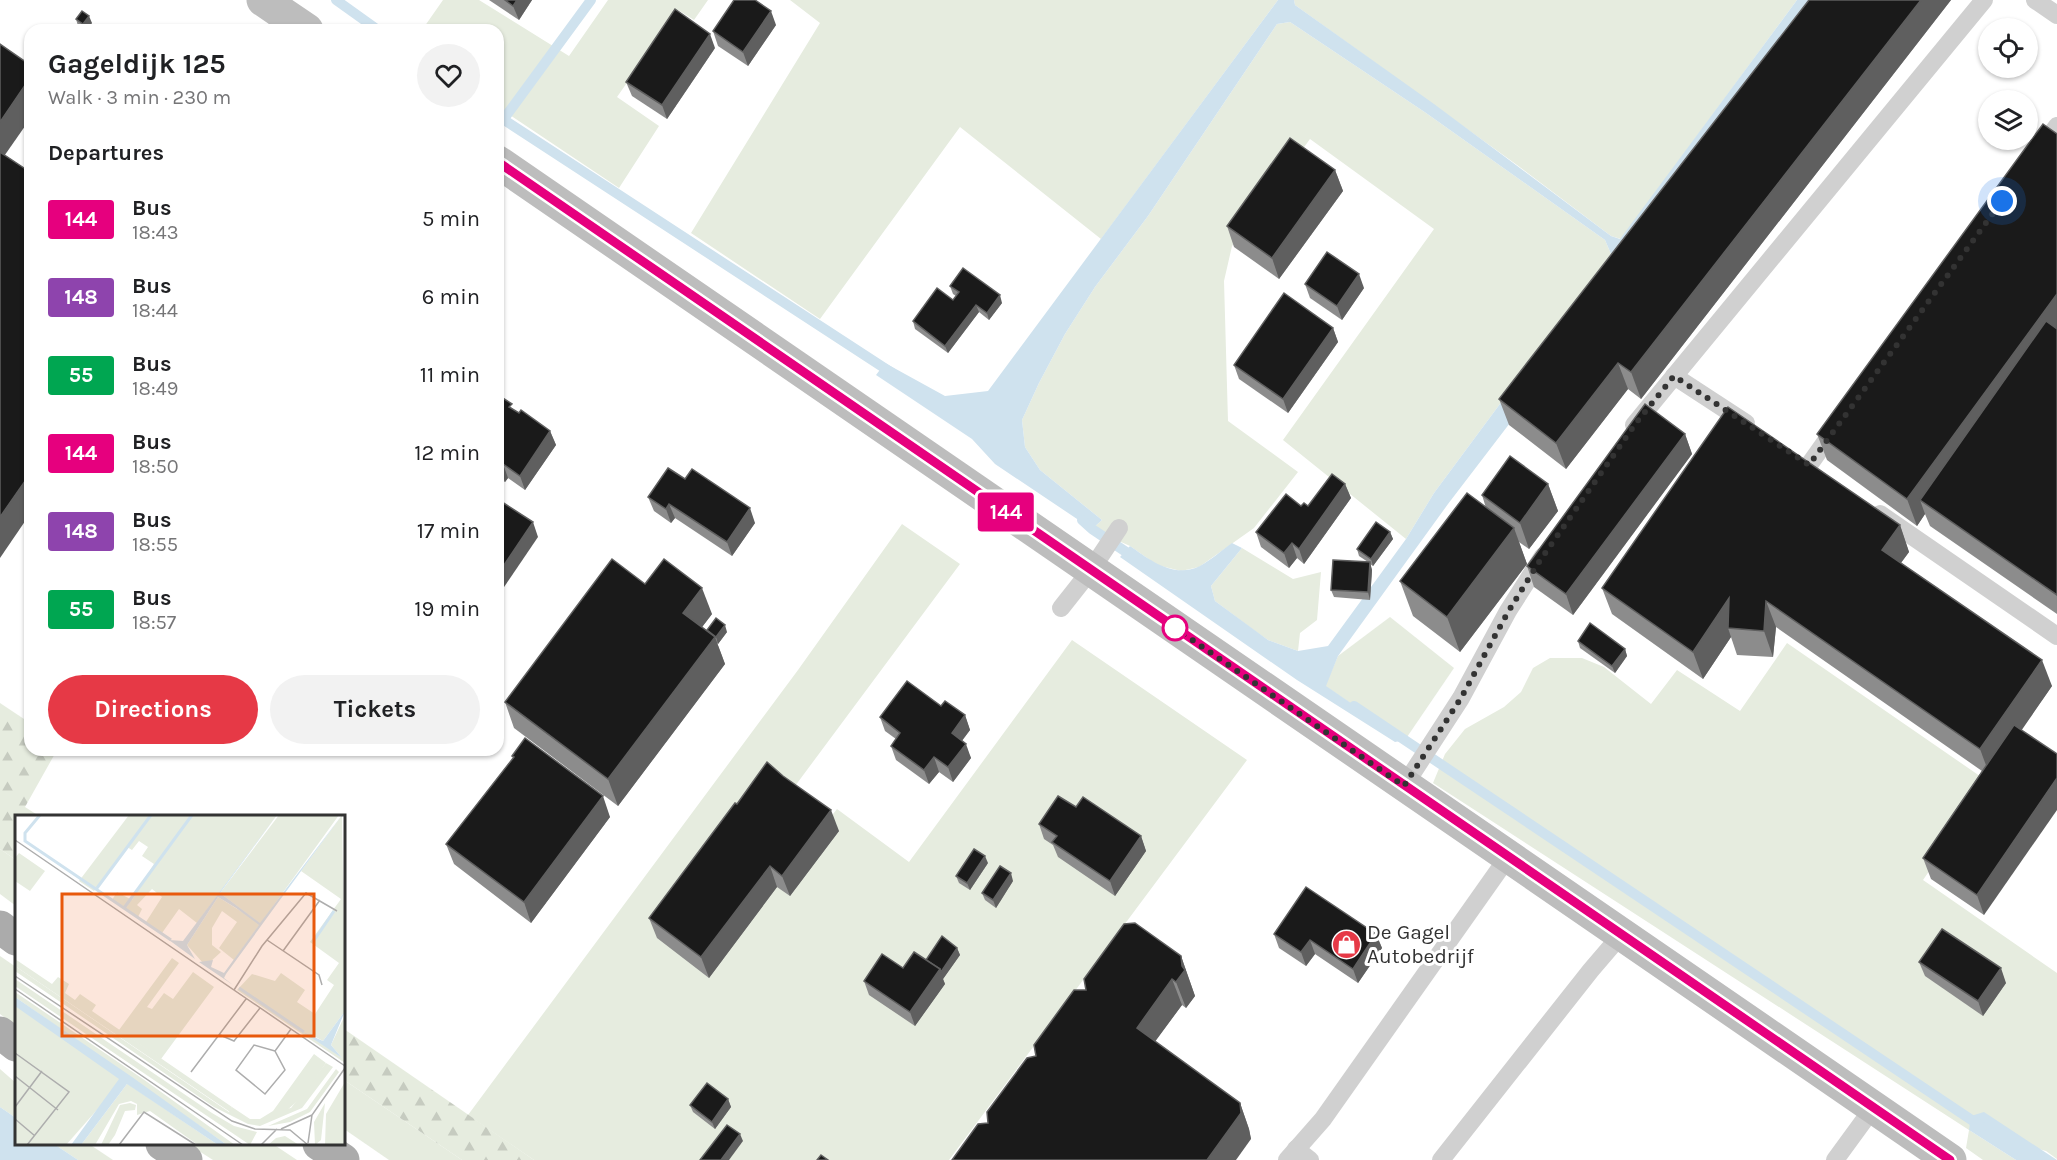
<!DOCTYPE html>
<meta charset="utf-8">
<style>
:root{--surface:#fff;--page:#f2f2f2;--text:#202124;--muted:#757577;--accent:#e63946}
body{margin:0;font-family:Karla,sans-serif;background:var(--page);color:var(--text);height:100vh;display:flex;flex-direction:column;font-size:22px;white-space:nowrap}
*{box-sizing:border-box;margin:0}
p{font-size:20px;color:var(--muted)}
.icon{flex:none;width:33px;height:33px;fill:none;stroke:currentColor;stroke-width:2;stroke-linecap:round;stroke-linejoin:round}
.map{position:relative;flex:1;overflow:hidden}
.panel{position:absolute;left:24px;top:24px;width:480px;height:732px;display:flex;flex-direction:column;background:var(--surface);border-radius:18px;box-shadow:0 2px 4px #0004}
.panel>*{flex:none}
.badge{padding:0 12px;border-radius:4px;font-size:21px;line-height:39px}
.buttons{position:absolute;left:1978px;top:18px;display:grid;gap:12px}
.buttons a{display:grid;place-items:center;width:60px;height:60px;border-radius:50%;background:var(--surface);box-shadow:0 2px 4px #0004;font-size:30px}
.you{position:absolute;width:30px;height:30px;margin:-15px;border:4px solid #fff;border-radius:50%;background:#1a73e8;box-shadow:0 0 0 9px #1a73e833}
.map>.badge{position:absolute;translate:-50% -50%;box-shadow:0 0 0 3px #fff}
h2{padding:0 24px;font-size:22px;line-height:54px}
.round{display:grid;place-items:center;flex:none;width:63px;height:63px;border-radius:32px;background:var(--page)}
.summary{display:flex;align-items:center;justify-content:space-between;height:102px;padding:0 24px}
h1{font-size:28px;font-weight:700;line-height:45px}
.action{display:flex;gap:12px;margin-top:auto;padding:12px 24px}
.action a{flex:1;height:69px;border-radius:36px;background:var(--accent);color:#fff;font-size:24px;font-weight:700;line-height:69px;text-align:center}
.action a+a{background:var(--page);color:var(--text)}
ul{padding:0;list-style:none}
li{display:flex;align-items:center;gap:18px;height:78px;padding:0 24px}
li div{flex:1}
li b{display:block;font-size:22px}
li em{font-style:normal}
li .badge{min-width:66px;font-weight:700;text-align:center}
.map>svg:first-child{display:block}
.green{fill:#e6ecdf}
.forest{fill:url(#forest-firs)}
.water{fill:#cfe2ee}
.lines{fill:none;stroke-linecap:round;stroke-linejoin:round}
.stream{stroke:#cfe2ee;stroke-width:10}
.lane{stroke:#d0d0d0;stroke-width:18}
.secondary{stroke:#bdbdbd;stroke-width:33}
.primary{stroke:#ababab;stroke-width:33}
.wall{fill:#8c8c8c}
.shaded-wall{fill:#5f5f5f}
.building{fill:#1a1a1a;stroke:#5f5f5f;stroke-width:1.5}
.line-casing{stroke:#fff;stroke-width:14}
.line{stroke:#e6007e;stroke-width:9}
.walk{stroke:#333;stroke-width:6;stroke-dasharray:0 10.8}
.stop-dot{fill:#fff;stroke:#e6007e;stroke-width:3}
.labels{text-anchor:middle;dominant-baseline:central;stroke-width:6;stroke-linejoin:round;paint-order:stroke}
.poi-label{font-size:21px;fill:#333;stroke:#fff;text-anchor:start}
.inset-river{fill:none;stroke:#cfe2ee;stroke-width:3}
.inset-road{fill:none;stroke:#adadad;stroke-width:1.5}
.view{fill:#e8590c;fill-opacity:0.15;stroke:#e8590c;stroke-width:3}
.inset-edge{fill:none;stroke:#333;stroke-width:3}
</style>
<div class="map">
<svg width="2057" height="1160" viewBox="0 0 2057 1160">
<defs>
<pattern id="forest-firs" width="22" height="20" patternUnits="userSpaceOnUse" patternTransform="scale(1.5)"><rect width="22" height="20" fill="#e6ecdf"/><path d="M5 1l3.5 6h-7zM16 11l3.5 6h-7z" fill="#c6cbc0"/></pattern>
</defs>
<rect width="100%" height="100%" fill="#fff"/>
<g class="green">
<path d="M443 0H479L569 56 608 0H708L694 20 678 10 617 97 659 126 619 188 498 107V30H422Z"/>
<path d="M790 0H1278L1101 239 960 127 820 319 691 233 820 23Z"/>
<path d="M1294 0H1797L1621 239 1611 236 1517 165 1295 5Z"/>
<path d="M1290 22 1426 113 1605 240 1611 254 1434 493 1406 539 1283 440 1434 229 1310 139 1232 246 1224 281 1228 421 1298 472 1254 528 1199 567 1181 571 1157 565 1130 546 1092 529 1102 520 1040 470 1025 447 1022 420 1039 383 1065 334 1095 287 1148 216 1277 24Z"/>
<path d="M902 524 960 564 697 918 732 942 837 809 909 862 1072 640 1247 760 949 1160H534L468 1115 798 670Z"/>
<path d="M1242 548 1293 579 1321 572 1317 620 1300 633 1298 651 1268 640 1255 631 1215 601 1211 586Z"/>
<path d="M1390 617 1454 668 1405 740 1325 686 1338 656Z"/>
<path d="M1787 643 1990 783 1923 880 2057 973V1159L2046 1151 1969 1130 2016 1160H1983L1966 1148 1969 1130 1433 783 1445 754 1465 729 1504 707 1521 692 1533 668 1550 658H1582L1604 667 1651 704 1677 670 1740 711Z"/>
<path d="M0 849 16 860V906L0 894Z"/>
<path d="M0 956 16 967V1026L0 1014Z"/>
<path d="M0 1069 16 1083V1118L0 1107Z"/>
<path d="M344 1080 462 1160H389L344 1129Z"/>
<path d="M54 1144H89L113 1160H78Z"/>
<path d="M188 1144H273L297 1160H213Z"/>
</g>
<g class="forest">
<path d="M0 703 30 723V750H57L25 807 39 816H16V860L0 849Z"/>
<path d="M344 1029 534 1160H462L344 1080Z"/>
</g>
<g class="water">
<path d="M1278 0H1294L1295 5 1434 104 1611 236 1620 239 1797 0H1820L1637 257 1448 504 1338 656 1326 686 1405 740 1395 742 1297 680 1120 557 1130 546C1150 560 1174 579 1200 566 1211 560 1222 550 1232 543L1242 548 1211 586 1215 601 1268 640 1298 651 1328 646 1406 539 1434 493 1611 254 1605 240 1426 113 1290 22 1277 24 1148 216 1095 287 1065 334 1039 383 1022 420 1025 447 1040 470 1102 520 1092 529 995 464 972 439 876 375 885 363 945 396 988 391Z"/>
<path d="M0 1107 16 1118V1144H54L78 1160H0Z"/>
<path d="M1984 1112 2057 1160H2016L1969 1130 1971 1116Z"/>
</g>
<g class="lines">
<g class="stream">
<path d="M336 0 378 30"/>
<path d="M498 116 892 373"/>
<path d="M503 120 591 0"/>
<path d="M1082 520 1092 529 1135 558"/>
<path d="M1354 706 1982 1127"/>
</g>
<g class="lane">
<path d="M2035 0 2057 15"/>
<path d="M2039 151 2057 126"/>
<path d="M1674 376 1746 423"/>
<path d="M1634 425 1984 0"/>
<path d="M1809 465 1836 427"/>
<path d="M1880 514 2057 636"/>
<path d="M1061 608 1091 570 1119 528"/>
<path d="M1404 786 1461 698 1508 611 1543 556"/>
<path d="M1296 1149 1310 1160"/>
<path d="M1287 1160 1323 1119 1508 857"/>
<path d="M1441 1160 1591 970 1621 935"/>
<path d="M1835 1160 1873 1108"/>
</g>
<g class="secondary">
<path d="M263 0 307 30"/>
<path d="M498 162 1950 1160"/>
</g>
<g class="primary">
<path d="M0 927 16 939"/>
<path d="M0 1033 16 1045"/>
<path d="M162 1144 186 1160"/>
<path d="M319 1144 343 1160"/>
</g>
</g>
<g class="wall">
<path d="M489 0H532L519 20Z"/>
<path d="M1809 0H1951L1641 399 1628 389 1566 469 1509 425 1499 399Z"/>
<path d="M76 19 92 23 86 30H84L78 26Z"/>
<path d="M776 25 748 66 718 46 713 31Z"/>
<path d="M715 48 667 119 632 96 626 82Z"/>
<path d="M2057 134V614L1930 526 1925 514 1917 526 1827 460 1817 434Z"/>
<path d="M1335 170 1343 191 1279 279 1234 247 1227 226Z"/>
<path d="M1305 284 1364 288 1342 320 1310 298Z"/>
<path d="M950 286 1002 303 989 320 979 312 948 353 915 329 913 321 953 300 956 296 953 294Z"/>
<path d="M1333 328 1338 342 1288 413 1239 379 1234 365Z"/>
<path d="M498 395 514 410 550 431 556 445 525 490 508 478 505 482 498 477Z"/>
<path d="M1685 434 1692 454 1573 615 1534 587 1527 566Z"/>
<path d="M1345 484 1351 498 1304 564 1297 558 1289 568 1261 547 1256 532 1301 506H1308Z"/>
<path d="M1548 484 1558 511 1529 549 1519 542 1527 564 1460 652 1413 616 1400 581 1486 508 1482 495Z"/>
<path d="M648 497 755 523 732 556 675 518 671 523 654 511Z"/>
<path d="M1900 525 1909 552 1901 563 2052 686 2021 730 1984 915 1931 879 1923 858 1982 771 1776 627 1773 657 1737 655 1731 637 1703 679 1612 614 1602 588Z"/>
<path d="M1390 532 1393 539 1373 566 1370 564 1372 570 1370 600 1334 597 1331 590 1368 562 1359 556 1357 549Z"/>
<path d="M645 584 712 614 702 627 708 631 727 632 718 644 717 643 725 664 618 806 514 728 505 702Z"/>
<path d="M1578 641 1625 649 1627 656 1615 673 1580 648Z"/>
<path d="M941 706 965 715 970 730 962 741 971 758 953 782 939 772 929 784 896 760 891 746 896 739 885 731 880 717Z"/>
<path d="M512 756 610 817 531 923 454 864 446 844 513 758Z"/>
<path d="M737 804 839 831 790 896 777 887 709 978 657 938 649 918Z"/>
<path d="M1076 807 1141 836 1146 851 1115 896 1058 857 1053 845 1044 839 1039 824Z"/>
<path d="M988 863 970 890 959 883 956 876Z"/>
<path d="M1013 881 996 908 985 900 982 893Z"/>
<path d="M1274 934H1376L1382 948 1358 983 1315 954 1306 966 1279 948Z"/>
<path d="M957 948 960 955 943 979 945 984 915 1026 869 995 864 981 926 960Z"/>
<path d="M1181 956 1195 996 1186 1008 1182 1005 1155 1041 1240 1103 1249 1129 1251 1139 988 1123 1036 1056 1086 990Z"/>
<path d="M1919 962 2006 983 1983 1016 1925 976Z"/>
<path d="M728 1099 731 1107 715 1129 693 1112 690 1105Z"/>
</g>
<g class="shaded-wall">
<path d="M517 0H532L519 20 513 6Z"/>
<path d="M1921 0H1951L1641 399 1631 372Z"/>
<path d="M771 11 776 25 748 66 743 52Z"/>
<path d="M89 16 92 23 86 30H85L83 24Z"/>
<path d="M710 34 715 48 667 119 662 105Z"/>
<path d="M30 78V119L0 162V122Z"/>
<path d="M1335 170 1343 191 1279 279 1272 258Z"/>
<path d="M1359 274 1364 288 1342 320 1337 306Z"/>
<path d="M2057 294V333L1920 500 1925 514 1917 526 1907 499Z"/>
<path d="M1000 295 1002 303 989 320 987 313Z"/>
<path d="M976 305 979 312 948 353 945 346Z"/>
<path d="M1333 328 1338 342 1288 413 1283 399Z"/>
<path d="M1618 363 1628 389 1566 469 1556 443Z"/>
<path d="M550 431 556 445 525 490 520 476Z"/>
<path d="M1685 434 1692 454 1573 615 1566 594Z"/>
<path d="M503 464 508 478 505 482 500 468Z"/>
<path d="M30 474V514L0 558V517Z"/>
<path d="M1345 484 1351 498 1304 564 1299 549Z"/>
<path d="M1548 484 1558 511 1529 549 1520 523Z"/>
<path d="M669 504 675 518 671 523 666 509Z"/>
<path d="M750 508 755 523 732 556 727 542Z"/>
<path d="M533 522 538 537 498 596V574Z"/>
<path d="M1900 525 1909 552 1891 576 1882 550Z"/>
<path d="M1514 528 1527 564 1460 652 1447 617Z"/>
<path d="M1390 532 1393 539 1373 566 1371 559Z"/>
<path d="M1292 543 1297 558 1289 568 1284 553Z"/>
<path d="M1370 562 1372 570 1370 600 1368 592Z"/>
<path d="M702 588 712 614 693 639 683 613Z"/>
<path d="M1729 598 1728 628 1731 637 1703 679 1693 652Z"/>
<path d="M1766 601 1776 627 1773 657 1764 631Z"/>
<path d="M725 625 727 632 718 644 716 637Z"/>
<path d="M715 637 725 664 618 806 608 779Z"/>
<path d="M1625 649 1627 656 1615 673 1612 666Z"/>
<path d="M2042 660 2052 686 1990 776 1980 749Z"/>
<path d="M965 715 970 730 957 747 952 733Z"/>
<path d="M966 744 971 758 953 782 948 767Z"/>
<path d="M934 757 939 772 929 784 924 770Z"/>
<path d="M2057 778V810L1984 915 1977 895Z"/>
<path d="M603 796 610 817 531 923 524 902Z"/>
<path d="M831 810 839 831 790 896 782 876Z"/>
<path d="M1141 836 1146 851 1115 896 1110 881Z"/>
<path d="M985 856 988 863 970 890 967 883Z"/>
<path d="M770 866 777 887 709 978 701 957Z"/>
<path d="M1011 873 1013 881 996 908 993 900Z"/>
<path d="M1376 934 1382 948 1358 983 1353 969Z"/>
<path d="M1310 940 1315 954 1306 966 1301 952Z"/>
<path d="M957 948 960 955 943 979 945 984 915 1026 910 1012 940 969Z"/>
<path d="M1181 956 1195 996 1186 1008 1176 982 1182 966Z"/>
<path d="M2001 968 2006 983 1983 1016 1978 1001Z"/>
<path d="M1172 979 1182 1005 1146 1054 1137 1028Z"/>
<path d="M728 1099 731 1107 715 1129 712 1122Z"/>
<path d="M1240 1103 1249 1129 1251 1139 1236 1160H1207Z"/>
<path d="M740 1134 743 1141 729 1160H721Z"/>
</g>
<g class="building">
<path d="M505 0H517L513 6Z"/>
<path d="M734 0H755L771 11 743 52 713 31Z"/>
<path d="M1809 0H1921L1631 372 1618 363 1556 443 1499 399Z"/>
<path d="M675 9 710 34 662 105 626 82Z"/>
<path d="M82 11 89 16 83 24 76 19Z"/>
<path d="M0 44 30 65V78L0 122Z"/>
<path d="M2043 124 2057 134V294L1907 499 1817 434Z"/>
<path d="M1290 138 1335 170 1272 258 1227 226Z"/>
<path d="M0 152 27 170 30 165V474L0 517Z"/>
<path d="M1327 252 1359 274 1337 306 1305 284Z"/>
<path d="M963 268 1000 295 987 313 976 305 945 346 913 321 937 288 953 300 959 292 950 286Z"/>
<path d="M1284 293 1333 328 1283 399 1234 365Z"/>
<path d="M2046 321 2057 329V595L1920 500Z"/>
<path d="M498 395 512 404 509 407 519 413 521 410 550 431 520 476 503 464 500 468 498 466Z"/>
<path d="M1645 404 1685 434 1566 594 1527 566Z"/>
<path d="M1728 407 1900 525 1882 550 2042 660 1980 749 1766 601 1764 631 1728 628 1729 598 1693 652 1602 588Z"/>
<path d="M1510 456 1548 484 1520 523 1482 495Z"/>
<path d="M668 468 685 479 692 469 750 508 727 542 669 504 666 509 648 497Z"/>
<path d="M1332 474 1345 484 1299 549 1292 543 1284 553 1256 532 1286 494 1301 506 1304 503 1308 506Z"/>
<path d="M1467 493 1514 528 1447 617 1400 581Z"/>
<path d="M502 502 533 522 498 574V508Z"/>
<path d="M1376 522 1390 532 1371 559 1357 549Z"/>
<path d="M612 559 645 584 664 559 702 588 683 613 715 637 608 779 505 702Z"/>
<path d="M1333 560 1370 562 1368 592 1331 590Z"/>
<path d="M716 618 725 625 716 637 707 630Z"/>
<path d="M1590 623 1625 649 1612 666 1578 641Z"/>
<path d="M907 681 941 706 945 701 965 715 952 733 966 744 948 767 934 757 924 770 891 746 900 733 880 717Z"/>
<path d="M2014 725 2057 754V778L1977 895 1923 858Z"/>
<path d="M525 738 603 796 524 902 446 844 514 757 512 756Z"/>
<path d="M767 762 783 776 831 810 782 876 770 866 701 957 649 918 732 807 735 803 737 804Z"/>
<path d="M1058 796 1076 807 1083 797 1141 836 1110 881 1052 842 1057 836 1039 824Z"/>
<path d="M974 849 985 856 967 883 956 876Z"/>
<path d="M1000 866 1011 873 993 900 982 893Z"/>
<path d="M1306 887 1376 934 1353 969 1310 940 1301 952 1274 934Z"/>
<path d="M1135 923 1181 956 1182 966 1185 970 1176 982 1172 979 1137 1028 1240 1103 1241 1113 1207 1160H952L978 1124 988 1123 987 1112 1027 1058 1036 1056 1034 1045 1074 990H1086L1084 979 1124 924Z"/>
<path d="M1942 929 2001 968 1978 1001 1919 962Z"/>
<path d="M942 936 957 948 941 972 940 969 926 960Z"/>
<path d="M914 952 940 969 910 1012 864 981 882 954 903 968Z"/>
<path d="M707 1083 728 1099 712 1122 690 1105Z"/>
<path d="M727 1125 740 1134 721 1160H700Z"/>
<path d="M821 1155 828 1160H817Z"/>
</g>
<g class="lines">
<defs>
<path id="line" d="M498 162 1950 1160"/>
</defs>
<use href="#line" class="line-casing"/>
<use href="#line" class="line"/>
<path class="walk" d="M1175 628 1404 786 1461 698 1508 612 1539 562 1636 423 1674 376 1809 465 2002 201"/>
</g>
<defs>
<symbol id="shop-disc" viewBox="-11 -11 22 22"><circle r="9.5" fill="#e63946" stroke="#fff"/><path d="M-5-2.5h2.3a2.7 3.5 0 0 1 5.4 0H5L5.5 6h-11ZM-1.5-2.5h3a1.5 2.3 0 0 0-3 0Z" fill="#fff"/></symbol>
</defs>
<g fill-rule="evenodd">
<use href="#shop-disc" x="1330" y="928" width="33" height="33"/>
</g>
<circle class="stop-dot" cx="1175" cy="628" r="12"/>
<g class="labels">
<g class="poi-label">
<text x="1367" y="932">De Gagel<tspan x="1367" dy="24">Autobedrijf</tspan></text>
</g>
</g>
<g transform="translate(15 815)">
<rect width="330" height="330" fill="#fff"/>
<path d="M114 0H262L182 108 164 94 147 118 131 107 147 82 137 74 122 90 127 94 123 102 97 85 102 77 117 85 139 49 127 41 133 32 124 26 117 35 112 32 79 76 64 66ZM264 0H324L219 145 204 133 222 107 207 96 197 113V130L206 137 194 148H188L172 130 203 82 243 107 205 78ZM327 0 330 196 308 226 297 220 327 243 316 230 330 200V248L222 175 237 159 260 166 266 158 290 175 282 187 300 199 319 170 312 165 324 148 295 127 326 84 286 56ZM4 38 30 56 15 76 0 66V43ZM157 143 164 148 132 192 137 194 149 178 158 184 178 157 199 172 146 244 104 215ZM0 151 214 297 217 292 235 304H245L258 296 276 293 311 248 318 252 287 293 245 311 233 309 199 292 0 156ZM0 164 197 298 219 311 242 317 235 330 0 171ZM0 177 128 264 220 330H212L0 182ZM321 254 324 257 295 297 275 307 253 311 292 294ZM330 267V330H310L311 299ZM115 288 121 290 120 295 110 296 100 320 93 330H86L105 290ZM310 288 306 325 300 330 299 307ZM270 321 284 330H253L261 323Z" fill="#e6ecdf"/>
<path d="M0 144 37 169 43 162 54 169 50 178 60 185 65 179 81 190 77 196 217 292 215 297 0 151ZM299 239 311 248 287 282 271 296H258ZM112 269H113L203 330H183L135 296 122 300V289L116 286 104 289 80 330H66Z" fill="#e6ecdf"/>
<path d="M0 187 110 263 51 330H0Z" fill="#e6ecdf"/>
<path d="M262 0 205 78 245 108 327 0 211 159 209 163 218 170 184 147 198 145 196 152 209 158 244 110 221 93 203 82 172 130 180 144 154 125 168 126ZM0 182 117 262 212 330H203L112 269 66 330H56L104 264 0 191ZM330 196 316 230 327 243 288 217 308 226Z" fill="#cfe2ee"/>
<path class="inset-river" d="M25 0 10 18V26L156 125M82 73 136 0M109 93 177 0M298 127 319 96M224 173 289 217"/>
<path class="inset-road" d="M0 25 330 251M252 125 304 160 307 170M268 136 305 85M0 161 217 306 240 314 275 315 293 330M0 174 228 330M219 175 247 131 291 78 322 96M205 220 219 226 245 193M260 236 239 230 221 255 250 279 270 255 260 236 276 214M0 238 54 277 12 330M176 257 231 184M0 261 43 295M0 292 27 256M0 304 20 321M266 314 297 300M293 328 297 300 330 253M104 330 129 297 181 330M246 330 262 314"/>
<path class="view" d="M47 79H299V221H47Z"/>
<rect width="330" height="330" class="inset-edge"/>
</g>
</svg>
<div class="buttons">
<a><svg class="icon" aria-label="locate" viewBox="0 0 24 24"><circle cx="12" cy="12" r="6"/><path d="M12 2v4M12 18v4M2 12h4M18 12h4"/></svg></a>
<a><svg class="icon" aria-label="layers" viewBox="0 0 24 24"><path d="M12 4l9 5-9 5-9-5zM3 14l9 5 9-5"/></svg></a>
</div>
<div class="you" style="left:2002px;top:201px"></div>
<b class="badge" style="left:1006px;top:512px;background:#e6007e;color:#fff">144</b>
<section class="panel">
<div class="summary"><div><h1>Gageldijk 125</h1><p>Walk · 3 min · 230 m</p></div><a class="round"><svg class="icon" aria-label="heart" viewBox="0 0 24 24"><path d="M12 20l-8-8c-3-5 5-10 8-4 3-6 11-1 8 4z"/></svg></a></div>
<h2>Departures</h2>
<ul>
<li><span class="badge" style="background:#e6007e;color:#fff">144</span><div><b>Bus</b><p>18:43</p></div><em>5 min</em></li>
<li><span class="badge" style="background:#8e44ad;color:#fff">148</span><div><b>Bus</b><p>18:44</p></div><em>6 min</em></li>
<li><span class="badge" style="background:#00a651;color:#fff">55</span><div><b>Bus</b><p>18:49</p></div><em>11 min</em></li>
<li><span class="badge" style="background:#e6007e;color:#fff">144</span><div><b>Bus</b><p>18:50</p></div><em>12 min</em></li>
<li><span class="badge" style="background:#8e44ad;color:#fff">148</span><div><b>Bus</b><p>18:55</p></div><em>17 min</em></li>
<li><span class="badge" style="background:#00a651;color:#fff">55</span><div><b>Bus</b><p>18:57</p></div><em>19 min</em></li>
</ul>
<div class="action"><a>Directions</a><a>Tickets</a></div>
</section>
</div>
